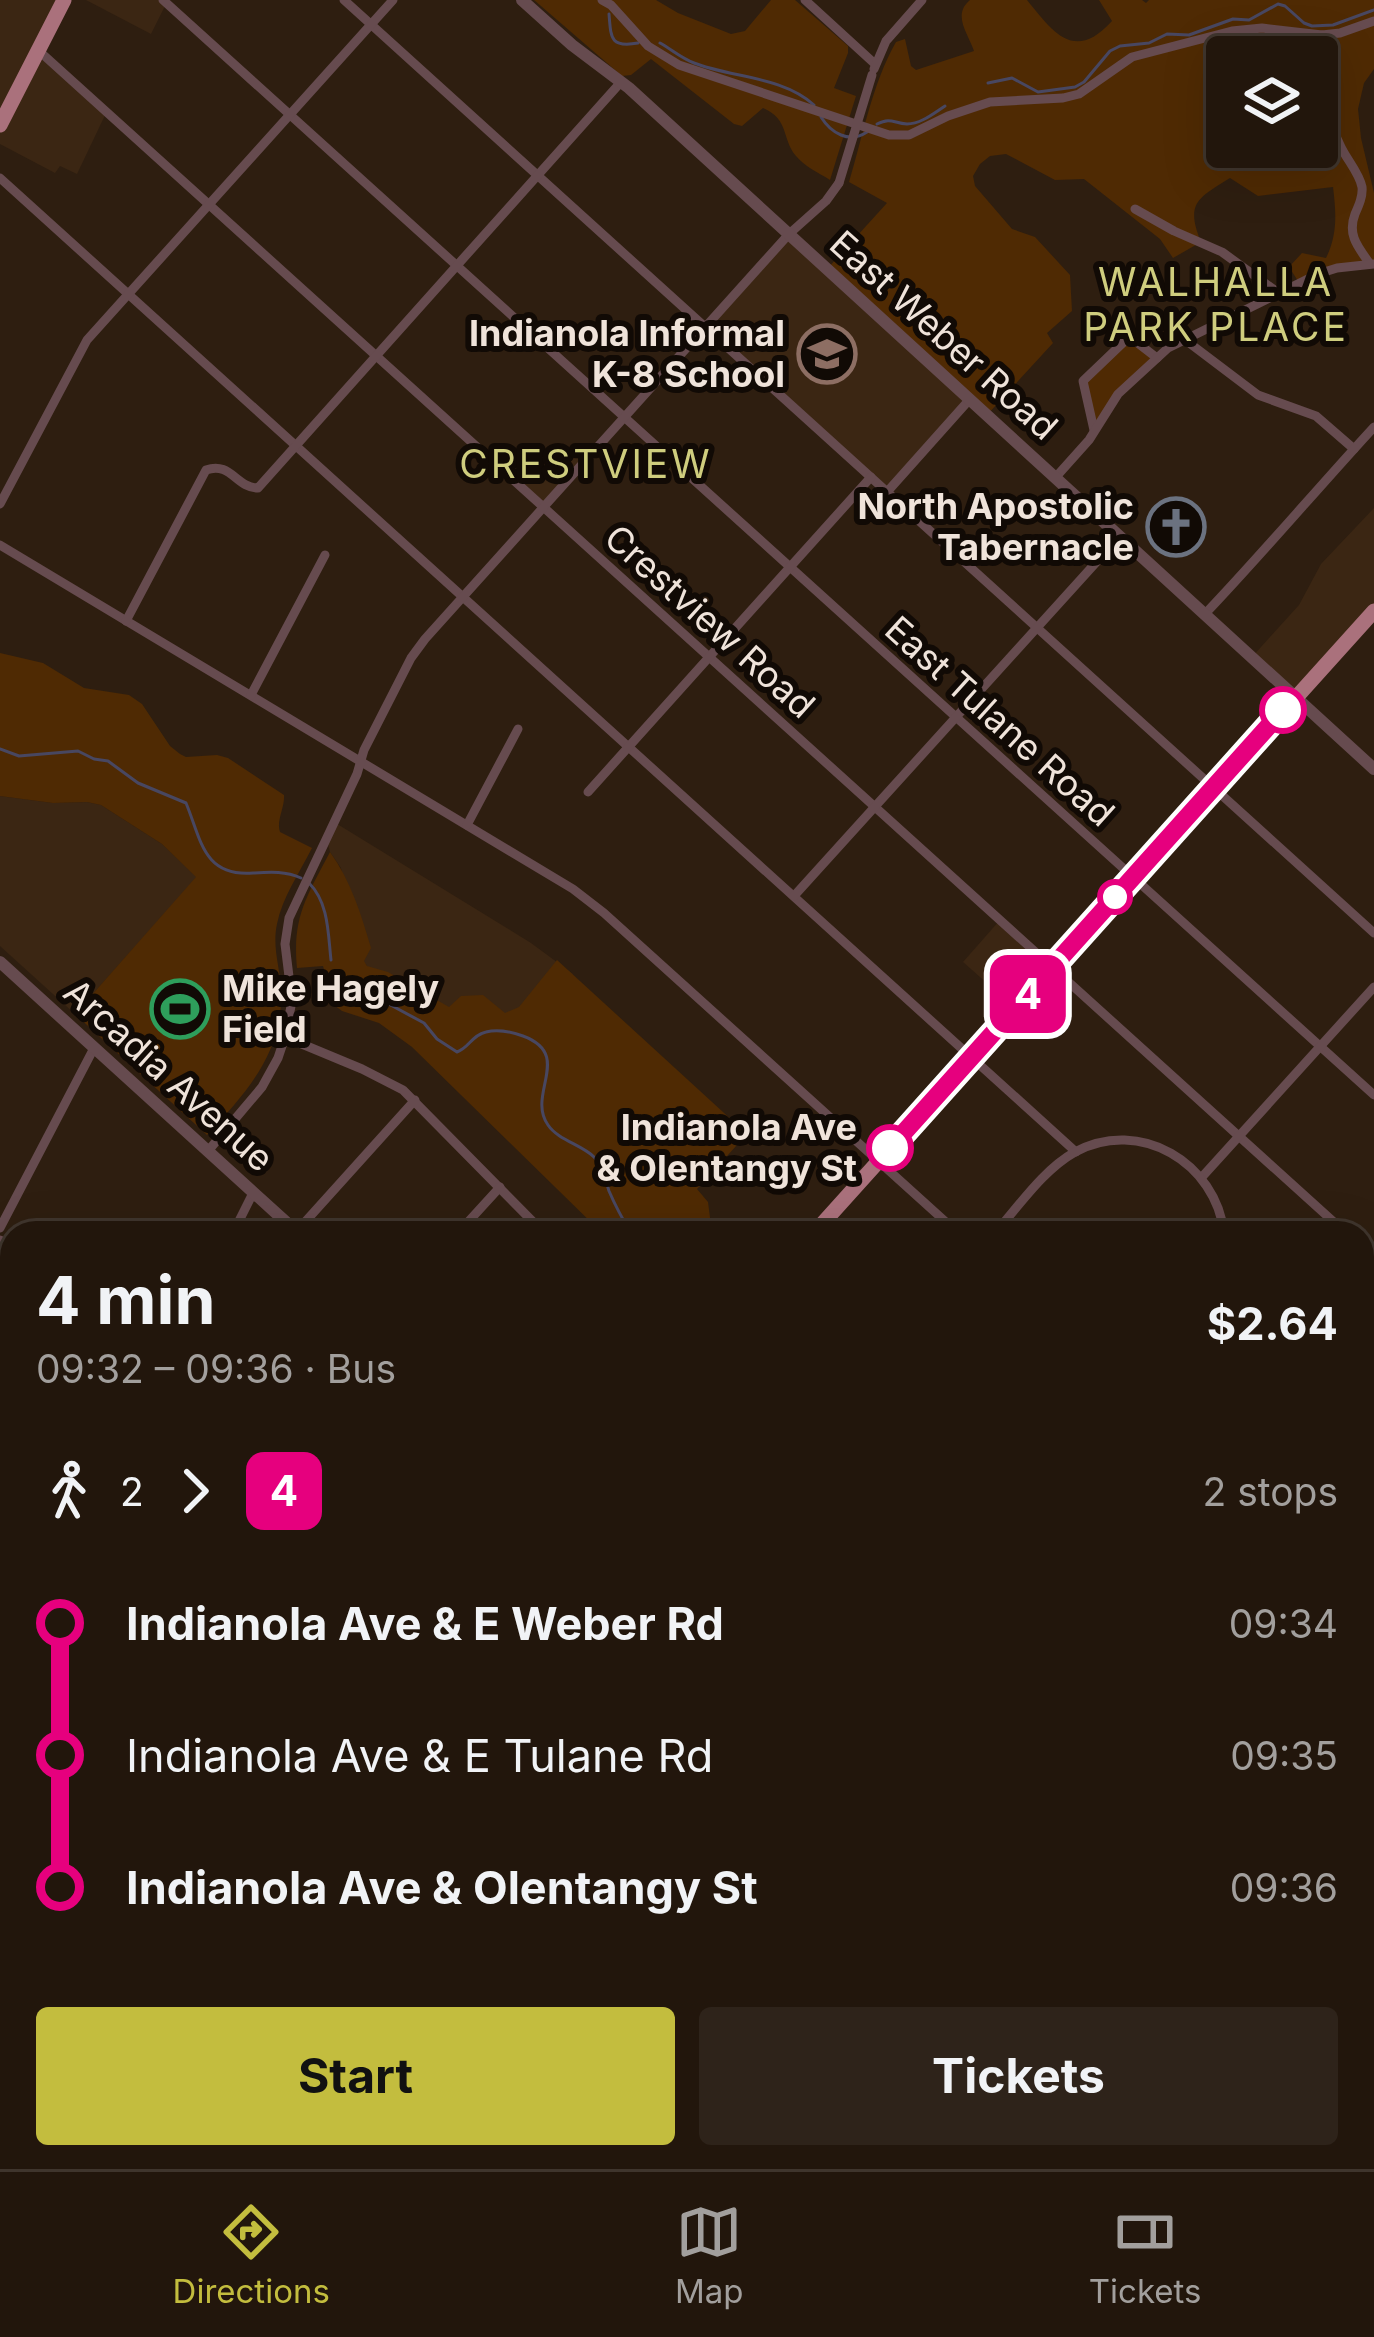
<!DOCTYPE html>
<meta charset="utf-8">
<style>
:root{--surface:#22160c;--page:#2e231a;--text:#f1f3f6;--muted:#a29f9d;--line:#3f352d;--accent:#c3bd3e}
body{margin:0;font-family:Inter,sans-serif;background:var(--page);color:var(--text);height:100vh;display:flex;flex-direction:column;font-size:45px;white-space:nowrap}
*{box-sizing:border-box;margin:0}
p{font-size:39px;color:var(--muted)}
.icon{flex:none;width:66px;height:66px;fill:none;stroke:currentColor;stroke-width:2;stroke-linecap:round;stroke-linejoin:round}
.map{position:relative;flex:1;overflow:hidden}
.sheet{position:absolute;left:0px;top:1221px;width:1374px;height:948px;display:flex;flex-direction:column;background:var(--surface);border-radius:36px 36px 0 0;box-shadow:0 12px 48px #0002,0 0 0 3px var(--line)}
.sheet>*{flex:none}
.badge{padding:0 24px;border-radius:18px;font-size:42px;line-height:78px}
.fabs{position:absolute;left:1206px;top:36px;display:grid;gap:24px}
.fabs a{display:grid;place-items:center;width:132px;height:132px;border-radius:12px;background:var(--surface);box-shadow:0 12px 48px #0002,0 0 0 3px var(--line);font-size:60px}
.map>.badge{position:absolute;translate:-50% -50%;box-shadow:0 0 0 6px #fff}
.legs{display:flex;align-items:center;gap:18px;height:132px;padding:0 36px;font-size:39px}
.legs p{margin-inline-start:auto}
.headline{display:flex;align-items:center;justify-content:space-between;height:204px;padding:0 36px}
h1{font-size:66px;font-weight:700;line-height:90px}
.cta{display:flex;gap:24px;margin-top:auto;padding:24px 36px}
.cta a{flex:1;height:138px;border-radius:12px;background:var(--accent);color:#111;font-size:48px;font-weight:700;line-height:138px;text-align:center}
.cta a+a{background:var(--page);color:var(--text)}
ul{padding:0 36px;list-style:none}
li{display:flex;align-items:center;gap:42px;height:132px;font-size:45px}
li i{display:grid;place-items:center;width:18px;height:100%;margin:0 15px;background:currentColor}
li i::after{content:'';width:30px;height:30px;margin:-15px;border:9px solid;border-radius:50%;background:var(--surface)}
li p{margin-inline-start:auto}
li:first-child i{background:linear-gradient(#0000 50%,currentColor 0)}
li:last-child i{background:linear-gradient(currentColor 50%,#0000 0)}
.tabs{display:flex;justify-content:space-around;align-items:center;height:168px;border-top:3px solid var(--line);background:var(--surface);font-size:33px;color:var(--muted)}
.tabs a{display:grid;justify-items:center;gap:6px}
.tabs .on{color:var(--accent)}
.map>svg:first-child{display:block}
.built{fill:#3b2613}
.industrial{fill:#2c2636}
.green{fill:#4f2a03;fill-rule:evenodd}
.lines{fill:none;stroke-linecap:round;stroke-linejoin:round}
.stream{stroke:#484761;stroke-width:3}
.minor{stroke:#664b4f;stroke-width:9}
.tertiary{stroke:#664b4f;stroke-width:12}
.secondary{stroke:#8c6169;stroke-width:14}
.primary{stroke:#aa717c;stroke-width:15}
.motorway{stroke:#c4818e;stroke-width:16}
.rail{stroke:#94877b;stroke-width:3;stroke-dasharray:18 9;stroke-linecap:butt}
.minor-bridge{stroke:#664b4f;stroke-width:9}
.line-1-casing{stroke:#fff;stroke-width:27}
.line-1{stroke:#e6007e;stroke-width:18}
.stop-1-dot{fill:#fff;stroke:#e6007e;stroke-width:6}
.labels{text-anchor:middle;dominant-baseline:central;stroke-width:12;stroke-linejoin:round;paint-order:stroke}
.poi-label{font-size:36px;font-weight:bold;fill:#efe3da;stroke:#110a05;text-anchor:end}
.street-label{font-size:36px;fill:#efe3da;stroke:#110a05}
.stop-label{font-size:36px;font-weight:bold;fill:#efe3da;stroke:#110a05;text-anchor:end}
.neighbourhood-label{font-size:39px;letter-spacing:3px;fill:#cfcd7e;stroke:#110a05}
</style>
<div class="map">
<svg width="1374" height="2169" viewBox="0 0 1374 2169">
<rect width="100%" height="100%" fill="#2e1e10"/>
<g class="built">
<path d="M0 0H66L39 54 107 111 77 174 60 166 55 173 0 144Z"/>
<path d="M86 0H165L167 2 151 34Z"/>
<path d="M789 234 970 399 887 492 705 327Z"/>
<path d="M561 443 581 461 542 504 522 485Z"/>
<path d="M1374 508V611L1295 697 1252 657 1299 605 1321 564Z"/>
<path d="M0 796 53 803 87 802 101 805 162 844 197 877 75 1014 0 946Z"/>
<path d="M334 822 531 943 573 974 475 1063 371 971 359 956 341 868 330 852 326 836Z"/>
<path d="M1000 920 1052 967 1015 1008 963 962Z"/>
</g>
<path class="industrial" d="M928 2157H1076L1068 2169H919Z"/>
<g class="green">
<path d="M534 0H656L678 13 731 34 745 31 771 0H795L848 46V53L834 88 856 96 830 180C819 173 804 166 796 156 781 138 790 120 763 108L742 126 734 124 651 59 631 75 622 76Z"/>
<path d="M970 0H1027C1053 32 1074 63 1112 21L1099 0H1142L1146 3 1149 0H1374V69L1364 83 1358 109 1361 138 1374 193V264L1298 281 1289 267 1302 253 1326 258C1338 234 1336 212 1333 187L1258 196 1230 178C1198 198 1185 203 1201 242L1173 258 1160 239 1084 179 1055 180 1006 154 990 156 980 164 973 176 975 186 1012 229 1035 237 1070 275 1072 311 1047 333 1053 343 987 415 827 269 887 203 849 182C863 136 872 84 896 42L905 39 911 66 916 70 974 51C968 33 952 15 970 0ZM1227 57H1317V147H1306L1287 153 1284 147H1227V97L1217 100 1212 87 1224 82 1227 89Z"/>
<path d="M1129 337 1157 358 1141 371 1094 431 1083 381Z"/>
<path d="M0 653 43 663 84 688 129 695 142 704 170 746 180 754 186 757 217 755 228 758 284 795C285 807 276 821 280 832L312 848C300 872 282 898 277 924 272 947 280 967 281 989 284 1052 247 1092 207 1135L75 1014 196 877 162 844 101 805 87 802 53 803 0 796Z"/>
<path d="M330 852C351 881 361 914 371 948L364 961 367 966 388 972 449 1007 461 996 483 995 505 1013 519 1007 557 960 747 1134 697 1189 708 1202 712 1233H602L412 1047 379 1023 342 1011 334 1005 323 966 297 968C292 917 307 896 330 852Z"/>
<path d="M1374 1545V1724L1362 1716V1562Z"/>
</g>
<g class="lines">
<g class="stream">
<path d="M609 14C611 38 610 48 638 43"/>
<path d="M660 43C671 49 681 58 694 63 732 78 782 76 814 105"/>
<path d="M988 83 1012 78 1038 92 1075 87 1084 82 1110 51 1120 46 1149 43 1167 34 1189 35 1233 19 1249 20 1278 4 1285 6 1304 23 1312 26 1333 25 1374 10"/>
<path d="M821 117C831 133 849 144 867 132"/>
<path d="M877 124C891 117 893 123 907 124 921 124 934 113 945 106"/>
<path d="M0 749 19 756 78 751 94 759 108 761 138 783 186 803C201 839 203 877 253 873 271 872 285 871 301 878"/>
<path d="M309 883C329 903 328 934 331 960"/>
<path d="M341 983 349 989 385 1002 424 1023 437 1039 457 1052C469 1048 472 1035 486 1032 497 1029 512 1032 523 1036 574 1055 526 1094 548 1125 558 1140 582 1145 594 1157 604 1167 605 1179 609 1191 615 1205 623 1220 631 1233"/>
<path d="M1362 1658 1374 1653"/>
</g>
<g class="minor">
<path d="M163 0 1374 1095"/>
<path d="M344 0 1374 933"/>
<path d="M602 0 611 5 648 46 679 65 889 135H909L948 116 990 102 1063 98 1079 94 1132 57 1232 31 1262 28 1322 35 1340 33 1374 21"/>
<path d="M805 0 875 64"/>
<path d="M1322 35C1321 74 1322 110 1340 145 1346 159 1359 172 1362 187 1363 196 1359 205 1355 214 1347 235 1358 247 1370 264"/>
<path d="M38 50 1346 1233"/>
<path d="M874 69 886 41 922 0"/>
<path d="M0 178 1076 1152"/>
<path d="M1135 209 1174 231 1222 252 1280 294"/>
<path d="M1117 327 1157 358"/>
<path d="M1184 339 1258 395 1316 416 1354 449"/>
<path d="M1094 430 1083 381 1129 337"/>
<path d="M1055 478 1089 440 1118 394 1168 348 1318 274 1337 268 1374 264"/>
<path d="M887 492 970 399"/>
<path d="M0 504 87 340 393 0"/>
<path d="M0 545 573 889 604 913 958 1233"/>
<path d="M1205 614C1263 553 1317 489 1374 427"/>
<path d="M126 621 206 470C231 461 236 488 258 488L621 82"/>
<path d="M251 695 325 555"/>
<path d="M588 792 871 477"/>
<path d="M467 825 518 729"/>
<path d="M794 896 1120 536"/>
<path d="M285 1037 362 1069 403 1090 544 1233"/>
<path d="M208 1151 262 1087 278 1058 285 1037 292 1001 285 944 289 918 357 774 364 750 411 658 425 639 789 234 826 201 839 183"/>
<path d="M1202 1177 1374 987"/>
<path d="M0 1228 94 1048"/>
<path d="M296 1232 415 1100"/>
<path d="M233 1233 253 1193"/>
<path d="M458 1233 500 1187"/>
<path d="M995 1233C1019 1206 1043 1170 1075 1152 1140 1117 1216 1163 1224 1233"/>
<path d="M0 1240 12 1246"/>
<path d="M1362 1248 1374 1259"/>
<path d="M1362 1405 1363 1404"/>
<path d="M0 1627 12 1633"/>
<path d="M0 1678 12 1655"/>
<path d="M1362 1751 1374 1735"/>
<path d="M0 1837 12 1848"/>
<path d="M0 1939 12 1925"/>
<path d="M1362 2021 1374 2004"/>
<path d="M353 2157 366 2169"/>
<path d="M598 2157 611 2169"/>
<path d="M137 2169 147 2157"/>
<path d="M498 2169 509 2157"/>
<path d="M1060 2169 1069 2157"/>
<path d="M1254 2169 1262 2157"/>
</g>
<g class="tertiary">
<path d="M522 0 572 45 629 88 1374 769"/>
<path d="M0 962 298 1233"/>
<path d="M0 2138 12 2125"/>
</g>
<g class="secondary">
<path d="M0 1433 12 1440"/>
<path d="M816 2157 829 2169"/>
<path d="M832 2157 845 2169"/>
</g>
<g class="primary">
<path d="M0 125 64 0"/>
<path d="M814 1233 1374 611"/>
<path d="M306 2169 316 2157"/>
<path d="M688 2169 698 2157"/>
</g>
<g class="motorway">
<path d="M1362 1811 1374 1795"/>
<path d="M1362 1852 1374 1836"/>
<path d="M1085 2169 1094 2157"/>
<path d="M1129 2169 1135 2157"/>
<path d="M1153 2169 1159 2157"/>
<path d="M1186 2169 1191 2157"/>
</g>
<g class="rail">
<path d="M1362 1488 1374 1472"/>
<path d="M1362 1518 1374 1503"/>
<path d="M1362 1547 1374 1530"/>
<path d="M877 2169 886 2157"/>
<path d="M912 2169 921 2157"/>
</g>
<path class="minor-bridge" d="M839 183 872 75"/>
</g>
<g class="lines">
<defs>
<path id="line-1" d="M890 1148 1283 710"/>
</defs>
<use href="#line-1" class="line-1-casing"/>
<use href="#line-1" class="line-1"/>
</g>
<defs>
<symbol id="school-ring" viewBox="-11 -11 22 22"><circle r="9.5" fill="#110a05" stroke="#8d6e63" stroke-width="1.5"/><path d="M0-5L7-2L0 1L-7-2ZM-4 1L0 2.5L4 1V4Q0 6-4 4Z" fill="#8d6e63"/></symbol>
<symbol id="church-ring" viewBox="-11 -11 22 22"><circle r="9.5" fill="#110a05" stroke="#6b7280" stroke-width="1.5"/><path d="M-1.2-6h2.4v3.5h3.3v2.4h-3.3V6h-2.4V-.1h-3.3v-2.4h3.3Z" fill="#6b7280"/></symbol>
<symbol id="stadium-ring" viewBox="-11 -11 22 22"><circle r="9.5" fill="#110a05" stroke="#2e9e5b" stroke-width="1.5"/><path d="M0-5a6.5 5 0 1 0 0 10a6.5 5 0 1 0 0-10ZM-3.5-1.8h7v3.6h-7Z" fill="#2e9e5b"/></symbol>
</defs>
<g fill-rule="evenodd">
<use href="#school-ring" x="794" y="321" width="66" height="66"/>
<use href="#church-ring" x="1143" y="494" width="66" height="66"/>
<use href="#stadium-ring" x="147" y="976" width="66" height="66"/>
</g>
<g class="stop-1-dot">
<circle cx="1283" cy="710" r="21"/>
<circle cx="1115" cy="897" r="15"/>
<circle cx="890" cy="1148" r="21"/>
</g>
<g class="labels">
<g class="poi-label">
<text x="785" y="333">Indianola Informal<tspan x="785" dy="41">K-8 School</tspan></text>
<text x="1134" y="506">North Apostolic<tspan x="1134" dy="41">Tabernacle</tspan></text>
<text x="222" y="988" text-anchor="start">Mike Hagely<tspan x="222" dy="41">Field</tspan></text>
</g>
<g class="street-label">
<text transform="translate(944 335) rotate(42)">East Weber Road</text>
<text transform="translate(710 621) rotate(42)">Crestview Road</text>
<text transform="translate(1000 721) rotate(42)">East Tulane Road</text>
<text transform="translate(169 1075) rotate(42)">Arcadia Avenue</text>
</g>
<g class="stop-label">
<text x="857" y="1127">Indianola Ave<tspan x="857" dy="41">&amp; Olentangy St</tspan></text>
</g>
<g class="neighbourhood-label">
<text x="1216" y="281">WALHALLA<tspan x="1216" dy="45">PARK PLACE</tspan></text>
<text x="586" y="463">CRESTVIEW</text>
</g>
</g>
</svg>
<div class="fabs">
<a><svg class="icon" aria-label="layers" viewBox="0 0 24 24"><path d="M12 4l9 5-9 5-9-5zM3 14l9 5 9-5"/></svg></a>
</div>
<b class="badge" style="left:1028px;top:994px;background:#e6007e;color:#fff">4</b>
<section class="sheet">
<div class="headline"><div><h1>4 min</h1><p>09:32 – 09:36 · Bus</p></div><b>$2.64</b></div>
<div class="legs"><svg class="icon" aria-label="walk" viewBox="0 0 24 24"><circle cx="13" cy="4" r="2"/><path d="M13 8l-2 6 4 7M11 14l-3 7M7 12l3-4h3l4 4"/></svg>2<svg class="icon" aria-label="forward" viewBox="0 0 24 24"><path d="M9 5l7 7-7 7"/></svg><b class="badge" style="background:#e6007e;color:#fff">4</b><p>2 stops</p></div>
<ul>
<li><i style="color:#e6007e"></i><b>Indianola Ave &amp; E Weber Rd</b><p>09:34</p></li>
<li><i style="color:#e6007e"></i><span>Indianola Ave &amp; E Tulane Rd</span><p>09:35</p></li>
<li><i style="color:#e6007e"></i><b>Indianola Ave &amp; Olentangy St</b><p>09:36</p></li>
</ul>
<div class="cta"><a>Start</a><a>Tickets</a></div>
</section>
</div>
<nav class="tabs">
<a class="on"><svg class="icon" aria-label="directions" viewBox="0 0 24 24"><path d="M12 3l9 9-9 9-9-9zM9 14v-3h6M13 9l2 2-2 2"/></svg>Directions</a>
<a><svg class="icon" aria-label="map" viewBox="0 0 24 24"><path d="M3 6l6-2 6 2 6-2v14l-6 2-6-2-6 2zM9 4v14M15 6v14"/></svg>Map</a>
<a><svg class="icon" aria-label="tickets" viewBox="0 0 24 24"><path d="M3 7h18v10H3zM15 7v10"/></svg>Tickets</a>
</nav>
